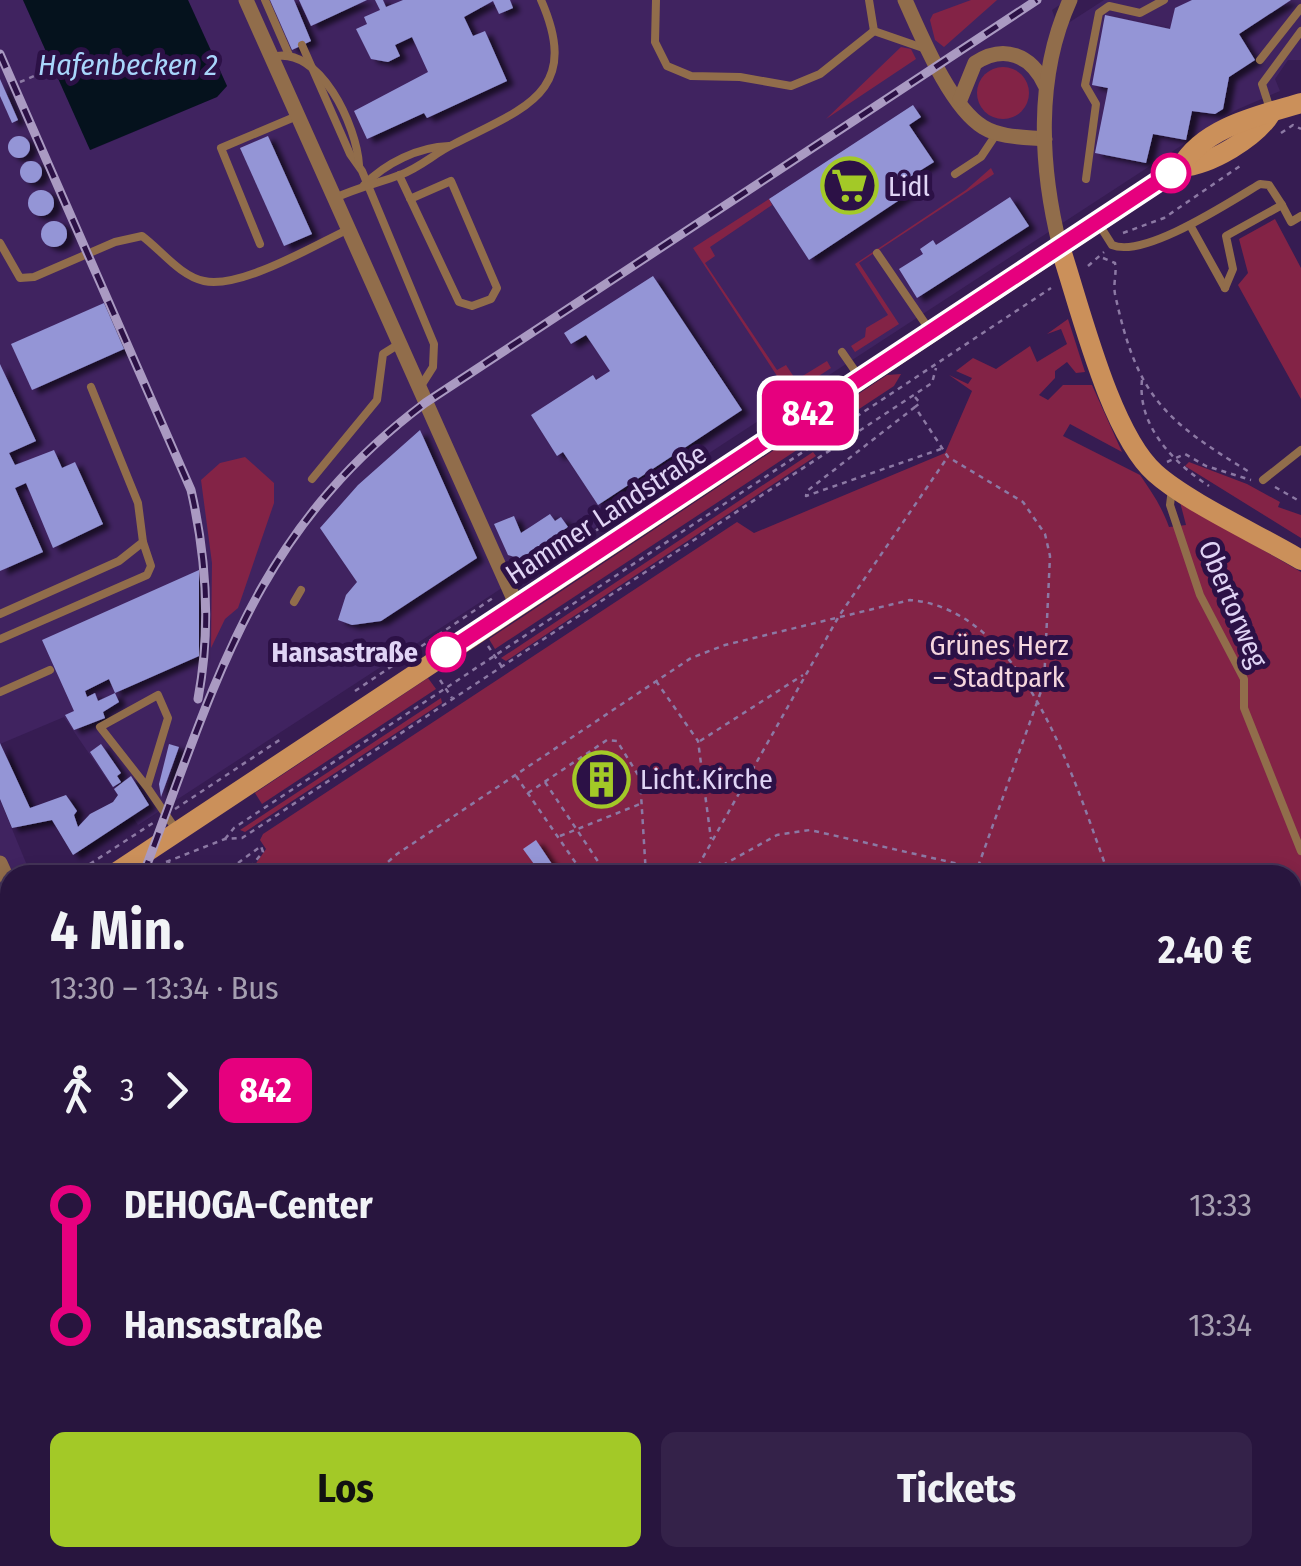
<!DOCTYPE html>
<html lang="de">
<meta charset="utf-8">
<style>
:root{--surface:#28153e;--page:#342249;--text:#f1f3f6;--muted:#a59fb0;--line:#443458;--accent:#a3c927}
body{margin:0;font-family:"Fira Sans Condensed",sans-serif;background:var(--page);color:var(--text);height:100vh;display:flex;flex-direction:column;font-size:38px;white-space:nowrap}
*{box-sizing:border-box;margin:0}
p{font-size:32px;color:var(--muted)}
.icon{flex:none;width:55px;height:55px;fill:none;stroke:currentColor;stroke-width:2;stroke-linecap:round;stroke-linejoin:round}
.map{position:relative;flex:1;overflow:hidden}
.sheet{position:absolute;left:0px;top:865px;width:1302px;height:702px;display:flex;flex-direction:column;background:var(--surface);border-radius:30px 30px 0 0;box-shadow:0 5px 15px #0003,0 0 0 2px var(--line)}
.sheet>*{flex:none}
.badge{padding:0 20px;border-radius:15px;font-size:35px;line-height:65px}
.map>.badge{position:absolute;translate:-50% -50%;box-shadow:0 0 0 5px #fff}
.legs{display:flex;align-items:center;gap:15px;height:110px;padding:0 50px;font-size:32px}
.legs p{margin-inline-start:auto}
.head{display:flex;align-items:center;justify-content:space-between;height:170px;padding:0 50px}
h1{font-size:55px;font-weight:700;line-height:75px}
.action{display:flex;gap:20px;margin-top:auto;padding:20px 50px}
.action a{flex:1;height:115px;border-radius:15px;background:var(--accent);color:#111;font-size:40px;font-weight:700;line-height:115px;text-align:center}
.action a+a{background:var(--page);color:var(--text)}
ul{padding:0 50px;list-style:none}
li{display:flex;align-items:center;gap:35px;height:120px;font-size:38px}
li i{display:grid;place-items:center;width:15px;height:100%;margin:0 12px;background:currentColor}
li i::after{content:'';width:25px;height:25px;margin:-12px;border:8px solid;border-radius:50%;background:var(--surface)}
li p{margin-inline-start:auto}
li:first-child i{background:linear-gradient(#0000 50%,currentColor 0)}
li:last-child i{background:linear-gradient(currentColor 50%,#0000 0)}
.map>svg:first-child{display:block}
.built{fill:#402360}
.green{fill:#832346}
.water{fill:#05121d}
.building{fill:#9495d6;filter:url(#shadow)}
.lines{fill:none;stroke-linecap:round;stroke-linejoin:round}
.path{stroke:#8c79a4;stroke-width:2.5;stroke-dasharray:5 5;stroke-linecap:butt}
.lane{stroke:#916d4b;stroke-width:8}
.street{stroke:#916d4b;stroke-width:15}
.secondary{stroke:#cb905a;stroke-width:20}
.rail-casing{stroke:#aa9ac2;stroke-width:9}
.rail{stroke:#2c1146;stroke-width:5;stroke-dasharray:15;stroke-linecap:butt}
.line-1-casing{stroke:#fff;stroke-width:22}
.line-1{stroke:#e6007e;stroke-width:15}
.stop-1-dot{fill:#fff;stroke:#e6007e;stroke-width:5}
.labels{text-anchor:middle;dominant-baseline:central;stroke-width:10;stroke-linejoin:round;paint-order:stroke}
.poi-label{font-size:28px;fill:#e0d4f5;stroke:#2c1146;text-anchor:start}
.street-label{font-size:28px;fill:#e0d4f5;stroke:#2c1146}
.park-label{font-size:28px;fill:#f5d6dd;stroke:#2c1146}
.stop-label{font-size:28px;font-weight:bold;fill:#e0d4f5;stroke:#2c1146;text-anchor:end}
.water-label{font-size:30px;font-style:italic;fill:#a8d6fb;stroke:#2c1146}
</style>
<div class="map">
<svg width="1301" height="1566" viewBox="0 0 1301 1566">
<defs>
<filter id="shadow"><feDropShadow dx="7" dy="4" stdDeviation="2.5" flood-color="#0009"/></filter>
</defs>
<rect width="100%" height="100%" fill="#361c52"/>
<g class="built">
<path d="M0 0H23L91 150 217 97 227 86 188 0H1067L1052 10 1059 29 1104 0H1301V60H1288L1275 79 1280 91 1236 110 138 825 64 717 0 744Z"/>
<path d="M0 800 31 875H10V902L0 908Z"/>
<path d="M0 1227H10V1455L0 1427Z"/>
</g>
<g class="green">
<path d="M971 0H997L944 47 935 40 930 20 933 14Z"/>
<path d="M901 47 911 49 916 59 826 119Z"/>
<circle cx="1003" cy="93" r="26"/>
<path d="M991 168 994 174 859 263 899 324 855 352 851 346 865 337 866 328 888 315 855 264 966 190Z"/>
<path d="M769 199 772 205 710 247 715 256 705 263 777 370 786 365 796 380 827 361 831 368 773 406 764 394 781 382 693 248Z"/>
<path d="M1275 219 1301 268V399L1238 285 1248 273 1239 239Z"/>
<path d="M1068 319 1085 372 1076 373 1067 362 1055 371V378L1039 395 1048 400 1063 385H1092L1122 452 1070 424 1063 436 1140 475C1151 491 1161 505 1169 527L1186 525 1180 502 1301 572V1566H300L297 1558H1292V875H248L266 849 260 840 263 834 737 522 754 533 945 453 972 391 949 375 968 384 972 378 956 371 973 358 996 369 1030 346 1037 362 1067 344 1061 329 1047 334Z"/>
<path d="M901 374 894 386 495 649 489 639 887 375Z"/>
<path d="M813 452 816 456 506 661 501 658Z"/>
<path d="M245 457 274 483V503L238 608 225 619 211 648 212 563 201 480 220 463Z"/>
<path d="M1189 462 1247 484 1280 502 1278 507 1301 515V538L1185 466Z"/>
<path d="M428 678 436 689 262 804 255 793Z"/>
<path d="M441 698 442 703 245 832 240 830Z"/>
</g>
<path class="water" d="M23 0H188L227 86 217 97 90 150Z"/>
<g class="building">
<path d="M270 0H294L311 41 292 50Z"/>
<path d="M299 0H367L311 26Z"/>
<path d="M375 0H383L386 7 403 0H510L513 8 499 14 493 1 464 17 473 36 485 31 507 81 427 118 424 113 367 139 354 111 428 72 412 37 395 45 400 56 388 62 371 59 356 29 367 24 364 17 380 10Z"/>
<path d="M1192 0H1291L1239 34 1255 60 1229 77 1223 109 1215 114 1192 111 1186 140 1153 134 1146 163 1095 153 1108 88 1092 85 1105 15 1170 29 1175 8Z"/>
<path d="M0 79 18 120 12 123 0 96Z"/>
<path d="M913 105 921 117 909 125 934 162 905 180 913 191 809 260 769 199Z"/>
<path d="M268 136 312 234 284 246 240 148Z"/>
<circle cx="19" cy="147" r="11"/>
<circle cx="31" cy="172" r="11"/>
<circle cx="41" cy="203" r="13"/>
<path d="M1010 197 1029 226 917 298 899 269 923 254 920 249 933 240 936 245Z"/>
<circle cx="54" cy="234" r="13"/>
<path d="M653 276 742 410 598 505 563 452 557 456 531 415 593 375 596 380 610 371 586 335 571 344 564 333Z"/>
<path d="M104 303 124 349 32 390 11 344Z"/>
<path d="M0 364 36 441 9 453 15 465 54 450 62 468 75 462 103 524 53 548 26 483 15 488 43 552 0 571Z"/>
<path d="M420 430 477 558 381 621 352 625 338 620 346 595 357 582 320 528 358 485Z"/>
<path d="M550 514 555 521 561 517 568 527 521 559 508 555 494 524 514 516 521 533Z"/>
<path d="M199 570V656L115 693 109 679 85 691 87 697 95 693 98 701 115 693 119 702 103 712 105 718 74 730 65 715 74 711 42 640Z"/>
<path d="M0 743 30 808 66 795 77 811 74 815 78 827 90 814 113 802 118 795 114 789 131 776 149 805 73 855 52 820 12 828 0 799Z"/>
<path d="M101 744 121 773 117 776 121 782 113 787 90 752Z"/>
<path d="M169 744 179 747 161 797 159 784Z"/>
<path d="M598 765 612 768 605 794 591 790Z"/>
<path d="M536 840 554 867 542 875 523 849Z"/>
</g>
<g class="lines">
<g class="path">
<path d="M20 82 48 70"/>
<path d="M1281 133 1293 125 1301 129"/>
<path d="M1123 233 1164 218 1240 166"/>
<path d="M1103 258 1115 263C1117 273 1113 283 1115 294 1137 397 1164 420 1251 473"/>
<path d="M1088 266 1104 252"/>
<path d="M1142 380C1137 426 1174 463 1209 486"/>
<path d="M915 397 920 403 915 407 948 457 1023 502 1045 534 1050 556 1044 683 975 875"/>
<path d="M915 407 807 491 806 496 941 449"/>
<path d="M1167 462 1185 454 1206 466 1251 480"/>
<path d="M1275 487 1301 502"/>
<path d="M521 580 627 510"/>
<path d="M488 646 502 667"/>
<path d="M440 680 452 698"/>
<path d="M656 681 698 741 711 839"/>
<path d="M355 691 493 598"/>
<path d="M700 741 803 675"/>
<path d="M516 776 584 875"/>
<path d="M545 782 607 875"/>
<path d="M528 793 607 740 617 741 640 778 646 875"/>
<path d="M175 809 281 739"/>
<path d="M560 836 640 804"/>
<path d="M225 839 234 828 1051 288"/>
<path d="M166 862 225 839 242 838 932 383 936 368"/>
<path d="M169 862 170 875"/>
<path d="M73 875 156 821"/>
<path d="M222 875 261 846 263 852 244 875"/>
<path d="M373 875 397 854 691 658 725 645 910 600C1026 610 1075 784 1109 875"/>
<path d="M693 875 839 616 947 458"/>
<path d="M705 875 777 835 810 830 1007 875"/>
<path d="M1292 899 1301 897"/>
<path d="M0 972 10 966"/>
<path d="M0 1024 10 1022"/>
<path d="M1292 1211 1301 1204"/>
<path d="M1292 1316 1301 1335"/>
<path d="M1292 1373H1301"/>
<path d="M1292 1416 1301 1419"/>
<path d="M517 1558 520 1566"/>
<path d="M764 1558 774 1566"/>
<path d="M969 1558 975 1566"/>
<path d="M1073 1558 1087 1566"/>
<path d="M617 1566 620 1558"/>
<path d="M894 1566 897 1558"/>
<path d="M920 1566 946 1558"/>
<path d="M1288 1566 1301 1541"/>
</g>
<g class="lane">
<path d="M265 0 289 55"/>
<path d="M656 0 655 42 667 66 691 76 740 77 791 86 820 74 874 31"/>
<path d="M869 0 874 31"/>
<path d="M874 31 926 49"/>
<path d="M302 45 350 154 362 171 434 344 433 367 419 389"/>
<path d="M272 57C320 44 357 127 359 165"/>
<path d="M1260 60 1301 8"/>
<path d="M1270 109 1262 84 1301 31"/>
<path d="M955 174 981 157 997 133"/>
<path d="M399 175 459 302 472 306 491 299 497 288 451 181 410 199"/>
<path d="M1086 179 1096 104 1085 85 1099 13 1109 6 1140 13 1164 0"/>
<path d="M364 185C386 163 418 147 449 146"/>
<path d="M335 198C357 188 378 183 400 175 421 167 435 153 454 144 524 108 582 93 541 0"/>
<path d="M1190 225 1225 288"/>
<path d="M1100 226 1112 245C1144 259 1231 201 1260 184L1269 185 1282 205"/>
<path d="M0 243 20 278 34 277 115 242 142 236C161 250 180 276 204 281 241 289 315 245 349 229"/>
<path d="M260 244 221 148 297 116"/>
<path d="M877 253 931 332"/>
<path d="M1225 288 1233 269 1226 236 1282 205 1291 222 1301 216"/>
<path d="M842 352 860 378"/>
<path d="M312 479 377 400 383 354 399 344"/>
<path d="M1263 480 1301 450"/>
<path d="M1172 489 1170 505 1200 595 1244 679V708L1301 851"/>
<path d="M294 602 301 590"/>
<path d="M0 614 119 561 143 542 138 503 91 387"/>
<path d="M0 639 147 575 151 566 143 542"/>
<path d="M0 692 50 670"/>
<path d="M147 787 100 727 158 695 168 718 147 787 177 831"/>
<path d="M171 1566 191 1560"/>
</g>
<g class="street">
<path d="M246 0 517 606"/>
<path d="M905 0C921 35 950 107 983 127 1001 138 1025 137 1045 139"/>
<path d="M960 100 975 63C1004 44 1031 55 1045 85"/>
<path d="M1060 247C1040 167 1035 77 1070 0"/>
<path d="M0 863 10 885"/>
</g>
<g class="secondary">
<path d="M1181 167C1210 165 1256 138 1271 113"/>
<path d="M1060 247C1080 307 1110 433 1155 473 1187 502 1261 536 1301 560"/>
<path d="M112 875 1181 167C1203 127 1261 115 1301 103"/>
<path d="M0 948 10 942"/>
<path d="M0 1542 10 1555"/>
</g>
<defs>
<g id="rail">
<path d="M0 54 191 490C207 560 211 629 198 699"/>
<path d="M143 875C215 685 253 532 425 403L1037 0"/>
<path d="M0 921 10 947"/>
<path d="M77 1558 83 1566"/>
</g>
</defs>
<use href="#rail" class="rail-casing"/>
<use href="#rail" class="rail"/>
</g>
<g class="lines">
<defs>
<path id="line-1" d="M446 652 1171 173"/>
</defs>
<use href="#line-1" class="line-1-casing"/>
<use href="#line-1" class="line-1"/>
</g>
<defs>
<symbol id="supermarket-ring" viewBox="-11 -11 22 22"><circle r="9.5" fill="#2c1146" stroke="#a3c927" stroke-width="1.5"/><path d="M-6-5.5h2.5l.6 2H6L4.5 2H-2.5L-4.4-4H-6ZM-1.5 3.2a1.3 1.3 0 1 0 .1 0ZM3 3.2a1.3 1.3 0 1 0 .1 0Z" fill="#a3c927"/></symbol>
<symbol id="building-ring" viewBox="-11 -11 22 22"><circle r="9.5" fill="#2c1146" stroke="#a3c927" stroke-width="1.5"/><path d="M-4-6H4V6H1V3H-1V6H-4ZM-2.5-4.3h1.7v1.8h-1.7ZM.8-4.3h1.7v1.8H.8ZM-2.5-1h1.7V.8h-1.7ZM.8-1h1.7V.8H.8Z" fill="#a3c927"/></symbol>
</defs>
<g fill-rule="evenodd">
<use href="#supermarket-ring" x="818" y="154" width="63" height="63"/>
<use href="#building-ring" x="570" y="748" width="63" height="63"/>
</g>
<g class="stop-1-dot">
<circle cx="1171" cy="173" r="18"/>
<circle cx="446" cy="652" r="18"/>
</g>
<g class="labels">
<g class="poi-label">
<text x="888" y="186">Lidl</text>
<text x="640" y="779">Licht.Kirche</text>
</g>
<g class="street-label">
<text transform="translate(606 514) rotate(-33)">Hammer Landstraße</text>
<text transform="translate(1233 604) rotate(67)">Obertorweg</text>
</g>
<g class="park-label">
<text x="999" y="645">Grünes Herz<tspan x="999" dy="32">– Stadtpark</tspan></text>
</g>
<g class="stop-label">
<text x="418" y="652">Hansastraße</text>
</g>
<g class="water-label">
<text x="128" y="65">Hafenbecken 2</text>
</g>
</g>
</svg>
<b class="badge" style="left:808px;top:413px;background:#e6007e;color:#fff">842</b>
<section class="sheet">
<div class="head"><div><h1>4 Min.</h1><p>13:30 – 13:34 · Bus</p></div><b>2.40 €</b></div>
<div class="legs"><svg class="icon" aria-label="walk" viewBox="0 0 24 24"><circle cx="13" cy="4" r="2"/><path d="M13 8l-2 6 4 7M11 14l-3 7M7 12l3-4h3l4 4"/></svg>3<svg class="icon" aria-label="forward" viewBox="0 0 24 24"><path d="M9 5l7 7-7 7"/></svg><b class="badge" style="background:#e6007e;color:#fff">842</b></div>
<ul>
<li><i style="color:#e6007e"></i><b>DEHOGA-Center</b><p>13:33</p></li>
<li><i style="color:#e6007e"></i><b>Hansastraße</b><p>13:34</p></li>
</ul>
<div class="action"><a>Los</a><a>Tickets</a></div>
</section>
</div>
